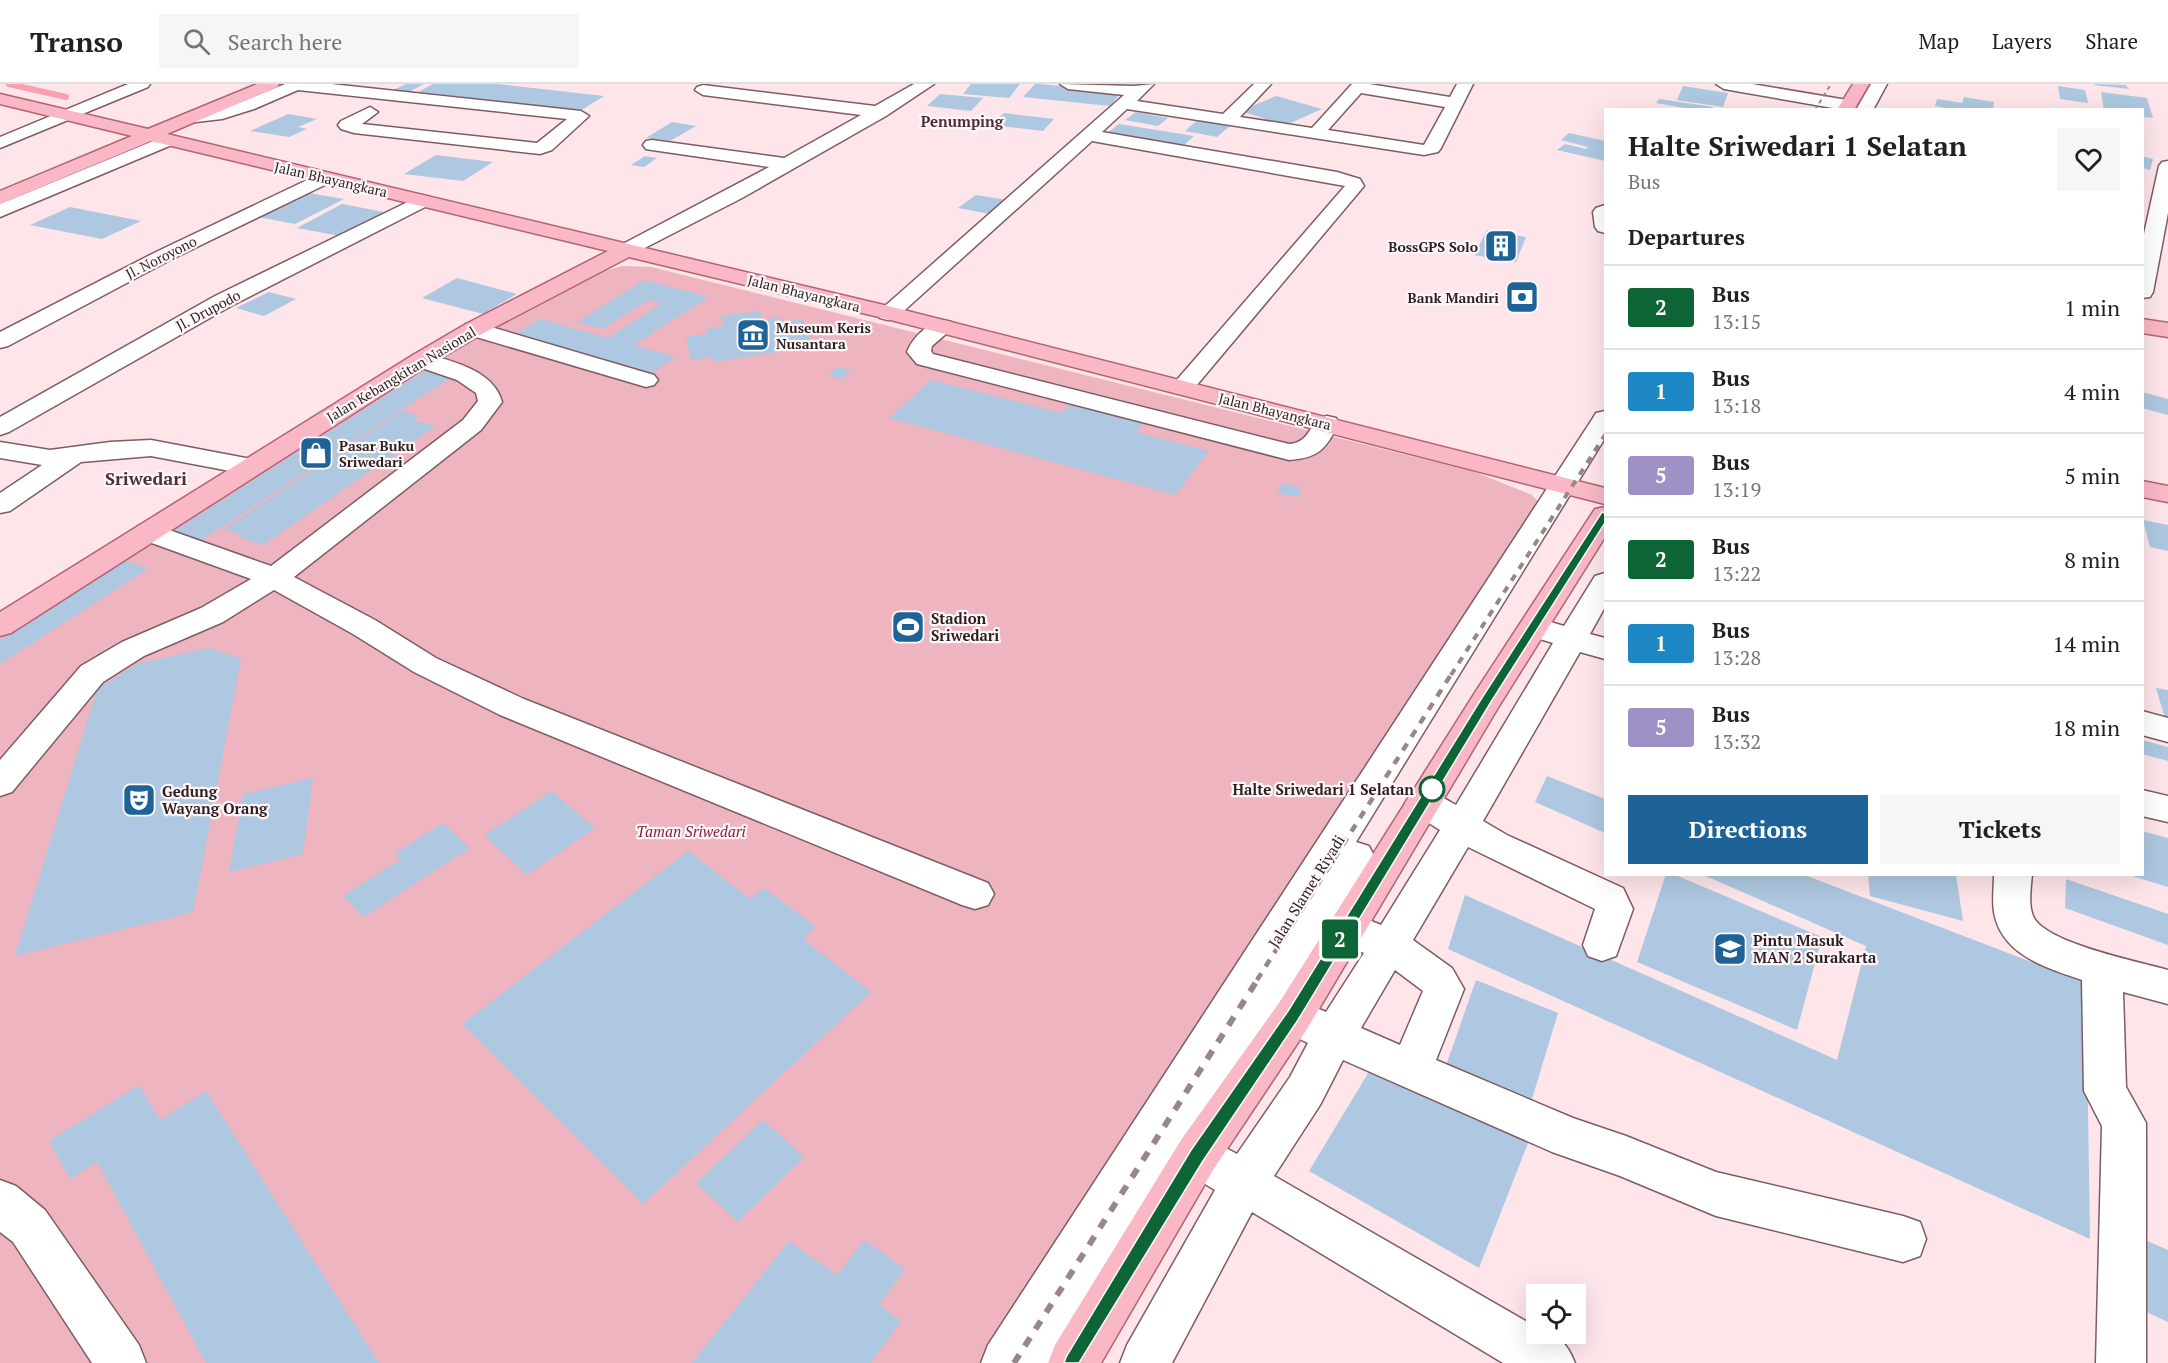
<!DOCTYPE html>
<style>
:root{--surface:#fff;--page:#f6f6f6;--text:#202124;--muted:#757577;--line:#e0e0e0;--accent:#1d6397}
body{margin:0;font-family:"PT Serif",serif;background:var(--page);color:var(--text);height:100vh;display:flex;flex-direction:column;font-size:22px;white-space:nowrap}
*{box-sizing:border-box;margin:0}
p{font-size:20px;color:var(--muted)}
.icon{flex:none;width:33px;height:33px;fill:none;stroke:currentColor;stroke-width:2;stroke-linecap:round;stroke-linejoin:round}
.map{position:relative;flex:1;overflow:hidden}
.details{position:absolute;left:1604px;top:24px;width:540px;height:768px;display:flex;flex-direction:column;background:var(--surface);border-radius:0px;box-shadow:0 6px 24px #0002}
.details>*{flex:none}
.badge{padding:0 12px;border-radius:4px;font-size:21px;line-height:39px}
.tools{position:absolute;left:1526px;top:1200px;display:grid;gap:12px}
.tools a{display:grid;place-items:center;width:60px;height:60px;border-radius:0px;background:var(--surface);box-shadow:0 6px 24px #0002;font-size:30px}
.map>.badge{position:absolute;translate:-50% -50%;box-shadow:0 0 0 3px #fff}
h2{padding:0 24px;font-size:22px;line-height:54px}
.round{display:grid;place-items:center;flex:none;width:63px;height:63px;border-radius:0px;background:var(--page)}
.head{display:flex;align-items:center;justify-content:space-between;height:102px;padding:0 24px}
h1{font-size:28px;font-weight:700;line-height:45px}
.primary-button{display:flex;gap:12px;margin-top:auto;padding:12px 24px}
.primary-button a{flex:1;height:69px;border-radius:0px;background:var(--accent);color:#fff;font-size:24px;font-weight:700;line-height:69px;text-align:center}
.primary-button a+a{background:var(--page);color:var(--text)}
ul{padding:0;list-style:none}
li{display:flex;align-items:center;gap:18px;height:84px;padding:0 24px;border-top:2px solid var(--line)}
li div{flex:1}
li b{display:block;font-size:22px}
li em{font-style:normal}
li .badge{min-width:66px;font-weight:700;text-align:center}
header{display:flex;align-items:center;gap:36px;box-sizing:border-box;height:84px;padding:0 30px;background:var(--surface);border-bottom:2px solid var(--line)}
header strong{font-size:28px}
nav{display:flex;gap:33px;margin-inline-start:auto;font-size:21px}
.search{width:420px;height:54px;background:var(--page);display:flex;align-items:center;gap:15px;box-sizing:border-box;padding:0 21px;border-radius:0px;color:var(--muted);font-size:22px}
.map>svg:first-child{display:block}
.green{fill:#eeb5c0}
.lines{fill:none;stroke-linecap:round;stroke-linejoin:round}
.stream{stroke:#f8a0b2;stroke-width:6}
.building{fill:#adc8e0}
.minor-casing{stroke:#7e5c63;stroke-width:3}
.major-casing{stroke:#b06374;stroke-width:3}
.minor{fill:#fff;fill-rule:evenodd}
.major{fill:#fab8c7;fill-rule:evenodd}
.rail-far3{stroke:#998689;stroke-width:2;stroke-dasharray:4 4;stroke-linecap:butt}
.rail-far2{stroke:#998689;stroke-width:4;stroke-dasharray:7 7;stroke-linecap:butt}
.rail-far1{stroke:#998689;stroke-width:4.5;stroke-dasharray:8 8;stroke-linecap:butt}
.rail{stroke:#998689;stroke-width:6;stroke-dasharray:10 10;stroke-linecap:butt}
.line{fill:#0d6535;stroke:#fff;stroke-width:1.5}
.stop-dot{fill:#fff;stroke:#0d6535;stroke-width:3}
.labels{text-anchor:middle;dominant-baseline:central;stroke-width:4.5;stroke-linejoin:round;paint-order:stroke}
.far-street-label{font-size:14px;fill:#2d1f21;stroke:#fff7f8}
.far-poi-label{font-size:14px;font-weight:bold;fill:#2d1f21;stroke:#fff7f8;text-anchor:end}
.far-quarter-label{font-size:15px;font-weight:bold;fill:#4d2f35;stroke:#fff7f8}
.poi-label{font-size:15px;font-weight:bold;fill:#2d1f21;stroke:#fff7f8;text-anchor:start}
.stop-label{font-size:15px;font-weight:bold;fill:#2d1f21;stroke:#fff7f8;text-anchor:end}
.park-label{font-size:15px;font-style:italic;fill:#852041;stroke:#fff7f8}
.street-label{font-size:15px;fill:#2d1f21;stroke:#fff7f8}
.quarter-label{font-size:18px;font-weight:bold;fill:#4d2f35;stroke:#fff7f8}
</style>
<header>
<strong>Transo</strong>
<div class="search"><svg class="icon" aria-label="search" viewBox="0 0 24 24"><circle cx="10" cy="10" r="6"/><path d="M15 15l6 6"/></svg>Search here</div>
<nav><a>Map</a><a>Layers</a><a>Share</a></nav>
</header>
<div class="map">
<svg width="2168" height="1279" viewBox="0 0 2168 1279">
<rect width="100%" height="100%" fill="#fde5e9"/>
<path class="green" d="M622 182 651 183 1475 388 1532 411 1540 420 979 1279H0V552L462 261 595 190Z"/>
<g class="lines">
<path class="stream" d="M9 0 66 13"/>
</g>
<g class="building">
<path d="M406 0H424L407 9 391 7Z"/>
<path d="M433 0H497L604 12 580 27 418 8Z"/>
<path d="M971 0H1020L1009 14 963 10Z"/>
<path d="M1035 0H1039L1121 8 1110 22 1023 13Z"/>
<path d="M2095 0 2126 1 2129 5 2094 1Z"/>
<path d="M1683 2 1728 9 1723 23 1677 16Z"/>
<path d="M2058 2 2085 6 2088 19 2060 15Z"/>
<path d="M2101 8 2147 14 2153 34 2142 33V26H2104Z"/>
<path d="M940 10 983 14 971 27 927 22Z"/>
<path d="M1276 12 1322 25 1286 41 1240 27Z"/>
<path d="M1964 13 1994 18 1993 26H1958L1935 22 1937 15 1962 19Z"/>
<path d="M1659 15 1713 23 1712 26H1696L1656 19Z"/>
<path d="M1136 28 1168 34 1158 42 1125 36Z"/>
<path d="M1004 29 1054 35 1043 47 992 41Z"/>
<path d="M288 30 317 35 298 43 307 45 289 53 250 47Z"/>
<path d="M1199 35 1231 41 1217 53 1185 47Z"/>
<path d="M672 38 696 42 670 57 646 54Z"/>
<path d="M1119 40 1194 52 1182 63 1106 50Z"/>
<path d="M1569 49 1605 57V77L1557 66 1565 60 1586 65 1588 63 1561 56Z"/>
<path d="M436 71 493 78 463 97 404 90Z"/>
<path d="M645 72 657 74 644 83 631 81Z"/>
<path d="M2142 72 2153 75 2150 86 2142 84Z"/>
<path d="M303 108 344 115 295 140 253 132Z"/>
<path d="M976 111 1007 116 990 130 958 124Z"/>
<path d="M342 120 384 128 340 152 297 144Z"/>
<path d="M70 123 141 137 102 155 30 141Z"/>
<path d="M1487 146 1526 153 1516 178 1474 171Z"/>
<path d="M457 194 517 210 483 230 422 214Z"/>
<path d="M644 196 709 213 634 261 675 273 652 289 515 250 540 235 608 254 662 219 648 216 603 245 577 238Z"/>
<path d="M269 208 296 215 264 232 236 224Z"/>
<path d="M760 227 762 236 781 233 783 238 803 235 811 258 790 261 792 266 714 278 713 273 691 276 686 253 708 249 707 244 724 242 721 232Z"/>
<path d="M837 283 851 286 842 295 828 292Z"/>
<path d="M429 284 455 291 202 456 174 447Z"/>
<path d="M931 296 1061 329 1074 316 1148 334 1136 348 1209 367 1175 411 889 334Z"/>
<path d="M2142 308 2168 315V331L2142 324Z"/>
<path d="M402 327 419 332 413 336 436 342 263 461 238 453 242 451 224 445Z"/>
<path d="M1282 399 1302 404 1298 413 1277 409Z"/>
<path d="M2143 436 2168 441V467L2150 463Z"/>
<path d="M125 476 148 485 0 580V555Z"/>
<path d="M209 564 241 575 193 828 15 872 97 605 139 579Z"/>
<path d="M2156 604 2168 606V635L2165 634Z"/>
<path d="M2142 656 2168 663V677L2142 670Z"/>
<path d="M1547 692 1605 715V749L1535 718Z"/>
<path d="M313 694 303 770 229 788 243 710Z"/>
<path d="M552 707 595 744 527 791 484 751Z"/>
<path d="M443 739 470 764 363 833 343 812 401 775 395 769Z"/>
<path d="M2142 747 2168 754V803L2129 791 2142 790Z"/>
<path d="M688 767 750 815 764 804 816 843 803 855 871 908 643 1120 462 940Z"/>
<path d="M1666 790H1673L1822 853 1797 946 1637 878Z"/>
<path d="M1701 790H1802L2086 899 2090 1155 1448 865 1465 811 1837 976 1866 862Z"/>
<path d="M1868 790H1956L1963 837 1870 812Z"/>
<path d="M2066 795 2168 830V861L2065 824Z"/>
<path d="M1476 896 1558 929 1528 1028 1442 993Z"/>
<path d="M1373 981 1530 1054 1479 1184 1309 1087Z"/>
<path d="M139 1001 160 1036 206 1007 379 1279H206L97 1078 70 1095 49 1057Z"/>
<path d="M763 1036 804 1073 738 1138 696 1099Z"/>
<path d="M2131 1150 2168 1166V1238L2133 1222Z"/>
<path d="M864 1156 905 1185 879 1221 901 1237 871 1279H692L789 1157 837 1191Z"/>
</g>
<g class="lines">
<defs>
<g id="minor">
<path d="M128 0H150L148 3 0 64V53Z"/>
<path d="M285 0H331L581 27 589 32 552 66 540 70 354 49 341 45 338 41 341 37 370 23 378 28 362 40 537 59 567 35 298 6 254 25 222 35 196 38 188 33 196 28 229 23Z"/>
<path d="M914 0H934L886 32 742 114 633 170H619L616 166 619 162 769 83 652 66 646 65 643 61 646 57 652 56 784 74 861 31 703 11 695 6 697 3 703 1 875 22Z"/>
<path d="M1060 0 1134 2 1154 0 1137 17 1223 30 1254 0H1271L1240 33 1312 44 1352 0H1369L1450 13 1457 0H1473L1441 64 1438 68 1424 71 1127 25 1102 48 1337 88 1360 95 1364 102 1191 308 1183 310 1175 308 1171 303 1175 298 1345 102 1092 57 896 234 888 236 880 234 877 229 1124 11 1068 5ZM1361 9 1445 23 1424 61 1328 46Z"/>
<path d="M1716 0H1752L1847 16 1855 21 1853 25 1844 26 1724 5Z"/>
<path d="M1871 0H1887L1873 26H1856Z"/>
<path d="M168 51 174 52 177 56 174 60 0 133V120Z"/>
<path d="M2168 77V129L2153 208 2150 213 2142 214V159L2159 82 2162 78Z"/>
<path d="M324 88 331 90 333 94 331 98 170 176 8 262 0 264V248L156 168Z"/>
<path d="M422 111 429 113 432 117 429 121 231 222 9 348 0 351V333L215 212Z"/>
<path d="M1605 121V149L1598 147 1595 143 1593 128 1596 124Z"/>
<path d="M943 236 951 238 954 243 932 262 931 267 933 270 1289 360C1306 359 1309 346 1318 334L1327 332 1336 334 1339 339C1326 364 1320 374 1289 376L917 280 907 268C913 253 927 240 943 236Z"/>
<path d="M474 238 654 291 658 296 654 301 646 303 466 250 463 245 466 240Z"/>
<path d="M421 269C450 276 494 286 502 318L481 346 294 493 375 536 436 574 524 615 988 799 994 810 988 821 975 825 962 821 500 631 414 588 353 550 274 506 223 538 144 572 103 598 12 708 0 712V676L81 582 122 558 201 524 251 495 138 454 134 448 138 442 148 440 158 442 271 482 463 336 478 317 476 309 457 296 413 281 409 276 413 271Z"/>
<path d="M1605 327V354L1356 758 1369 762 1374 772 1340 830 1347 827 1381 841 1440 746 1411 728 1405 719 1411 710C1429 704 1440 712 1456 721L1553 559 1523 550 1519 543 1523 536 1534 533 1564 542 1595 492 1605 489V523L1590 550 1605 554V575L1580 568 1483 737 1507 751 1623 804 1633 825 1616 872 1602 877 1588 872 1583 861 1595 825 1468 763 1413 856 1452 884 1464 905 1436 976 1573 1034 1626 1052 1716 1088 1903 1132 1920 1138 1926 1155 1920 1172 1903 1178 1716 1132 1620 1092 1552 1068 1343 976 1320 1021 1274 1092 1536 1243V1250C1559 1250 1567 1259 1575 1279H1503L1252 1128 1172 1279H1120L1127 1261 1215 1106 1184 1087 1067 1279H981L988 1261 1593 334 1596 329ZM1330 847 1333 854 1364 869 1326 928 1293 914 1288 916ZM1395 886 1423 907 1400 961 1361 944ZM1275 937 1279 945 1308 959 1290 993 1237 1070 1205 1053Z"/>
<path d="M151 356 251 375 260 377 264 383 260 389 251 391 151 372 81 378 10 427 0 429V409L42 381 0 374V358L50 366 110 358Z"/>
<path d="M2142 627 2168 634V658L2142 651Z"/>
<path d="M2142 706 2168 712V738L2142 732Z"/>
<path d="M1994 790H2032C2031 803 2028 820 2033 832 2044 859 2140 878 2168 886V920L2123 908 2126 1003 2146 1039V1279H2096L2102 1042 2084 1007 2082 896C2047 884 2001 871 1994 828 1992 816 1994 803 1994 790Z"/>
<path d="M0 1096 16 1102 45 1126 139 1261 146 1279H92L13 1158 0 1148Z"/>
</g>
<g id="major">
<path d="M257 0H279L277 3 167 50 888 222 1605 404V420L883 234 629 173 482 250 429 281 11 549 0 552V528L413 271 466 240 608 167 151 57 0 120V107L132 52 0 20V10L148 45Z"/>
<path d="M1853 0H1869L1854 26H1837Z"/>
<path d="M2142 235 2168 239V253L2142 249Z"/>
<path d="M2142 397 2168 402V418L2142 413Z"/>
<path d="M1605 423V453L1499 622 1307 945 1213 1086 1101 1279H1048L1055 1261 1181 1056 1279 919 1476 607 1591 431 1595 425Z"/>
</g>
</defs>
<use href="#minor" class="minor-casing"/>
<use href="#major" class="major-casing"/>
<use href="#minor" class="minor"/>
<use href="#major" class="major"/>
<path class="rail-far3" d="M1815 26 1831 0"/>
<path class="rail-far2" d="M1451 591 1605 351"/>
<path class="rail-far1" d="M1257 896 1452 589"/>
<path class="rail" d="M1014 1279 1258 895"/>
</g>
<path class="line" d="M1602 428 1610 431 1491 618 1298 936 1203 1077 1079 1279H1064L1066 1273 1191 1066 1288 927 1483 612Z"/>
<defs>
<symbol id="building-square" viewBox="-11 -11 22 22"><rect x="-9" y="-9" width="18" height="18" rx="4" fill="#1d6397" stroke="#fff7f8"/><path d="M-4-6H4V6H1V3H-1V6H-4ZM-2.5-4.3h1.7v1.8h-1.7ZM.8-4.3h1.7v1.8H.8ZM-2.5-1h1.7V.8h-1.7ZM.8-1h1.7V.8H.8Z" fill="#fff"/></symbol>
<symbol id="bank-square" viewBox="-11 -11 22 22"><rect x="-9" y="-9" width="18" height="18" rx="4" fill="#1d6397" stroke="#fff7f8"/><path d="M-6-4H6V4H-6ZM0-2.3a2.3 2.3 0 1 0 0 4.6a2.3 2.3 0 1 0 0-4.6Z" fill="#fff"/></symbol>
<symbol id="museum-square" viewBox="-11 -11 22 22"><rect x="-9" y="-9" width="18" height="18" rx="4" fill="#1d6397" stroke="#fff7f8"/><path d="M0-6L6-3V-2H-6V-3ZM-5-1h2V3h-2ZM-1-1h2V3h-2ZM3-1h2V3H3ZM-6 4H6V6H-6Z" fill="#fff"/></symbol>
<symbol id="shop-square" viewBox="-11 -11 22 22"><rect x="-9" y="-9" width="18" height="18" rx="4" fill="#1d6397" stroke="#fff7f8"/><path d="M-5-2.5h2.3a2.7 3.5 0 0 1 5.4 0H5L5.5 6h-11ZM-1.5-2.5h3a1.5 2.3 0 0 0-3 0Z" fill="#fff"/></symbol>
<symbol id="stadium-square" viewBox="-11 -11 22 22"><rect x="-9" y="-9" width="18" height="18" rx="4" fill="#1d6397" stroke="#fff7f8"/><path d="M0-5a6.5 5 0 1 0 0 10a6.5 5 0 1 0 0-10ZM-3.5-1.8h7v3.6h-7Z" fill="#fff"/></symbol>
<symbol id="theatre-square" viewBox="-11 -11 22 22"><rect x="-9" y="-9" width="18" height="18" rx="4" fill="#1d6397" stroke="#fff7f8"/><path d="M-5-5.5Q0-4 5-5.5V0Q5 5 0 6Q-5 5-5 0ZM-3.3-2.5H-1v1.5H-3.3ZM1-2.5H3.3v1.5H1ZM-2.8 1Q0 5.5 2.8 1Z" fill="#fff"/></symbol>
<symbol id="school-square" viewBox="-11 -11 22 22"><rect x="-9" y="-9" width="18" height="18" rx="4" fill="#1d6397" stroke="#fff7f8"/><path d="M0-5L7-2L0 1L-7-2ZM-4 1L0 2.5L4 1V4Q0 6-4 4Z" fill="#fff"/></symbol>
</defs>
<g fill-rule="evenodd">
<use href="#building-square" x="1482" y="143" width="38" height="38"/>
<use href="#bank-square" x="1503" y="194" width="38" height="38"/>
<use href="#museum-square" x="734" y="232" width="38" height="38"/>
<use href="#shop-square" x="297" y="350" width="38" height="38"/>
<use href="#stadium-square" x="889" y="524" width="38" height="38"/>
<use href="#theatre-square" x="120" y="697" width="38" height="38"/>
<use href="#school-square" x="1711" y="846" width="38" height="38"/>
</g>
<circle class="stop-dot" cx="1432" cy="705" r="12"/>
<g class="labels">
<g class="far-street-label">
<text transform="translate(331 95) rotate(13)">Jalan Bhayangkara</text>
<text transform="translate(161 173) rotate(-27)">Jl. Noroyono</text>
<text transform="translate(804 209) rotate(14)">Jalan Bhayangkara</text>
<text transform="translate(208 226) rotate(-28)">Jl. Drupodo</text>
<text transform="translate(401 290) rotate(-31)">Jalan Kebangkitan Nasional</text>
<text transform="translate(1275 327) rotate(14)">Jalan Bhayangkara</text>
</g>
<g class="far-poi-label">
<text x="1478" y="162">BossGPS Solo</text>
<text x="1499" y="213">Bank Mandiri</text>
<text x="776" y="243" text-anchor="start">Museum Keris<tspan x="776" dy="16">Nusantara</tspan></text>
<text x="339" y="361" text-anchor="start">Pasar Buku<tspan x="339" dy="16">Sriwedari</tspan></text>
</g>
<g class="far-quarter-label">
<text x="962" y="37">Penumping</text>
</g>
<g class="poi-label">
<text x="931" y="534">Stadion<tspan x="931" dy="17">Sriwedari</tspan></text>
<text x="162" y="707">Gedung<tspan x="162" dy="17">Wayang Orang</tspan></text>
<text x="1753" y="856">Pintu Masuk<tspan x="1753" dy="17">MAN 2 Surakarta</tspan></text>
</g>
<g class="stop-label">
<text x="1414" y="705">Halte Sriwedari 1 Selatan</text>
</g>
<g class="park-label">
<text x="691" y="747">Taman Sriwedari</text>
</g>
<g class="street-label">
<text transform="translate(1306 807) rotate(-58)">Jalan Slamet Riyadi</text>
</g>
<g class="quarter-label">
<text x="146" y="394">Sriwedari</text>
</g>
</g>
</svg>
<div class="tools">
<a><svg class="icon" aria-label="locate" viewBox="0 0 24 24"><circle cx="12" cy="12" r="6"/><path d="M12 2v4M12 18v4M2 12h4M18 12h4"/></svg></a>
</div>
<b class="badge" style="left:1340px;top:855px;background:#0d6535;color:#fff">2</b>
<section class="details">
<div class="head"><div><h1>Halte Sriwedari 1 Selatan</h1><p>Bus</p></div><a class="round"><svg class="icon" aria-label="heart" viewBox="0 0 24 24"><path d="M12 20l-8-8c-3-5 5-10 8-4 3-6 11-1 8 4z"/></svg></a></div>
<h2>Departures</h2>
<ul>
<li><span class="badge" style="background:#0d6535;color:#fff">2</span><div><b>Bus</b><p>13:15</p></div><em>1 min</em></li>
<li><span class="badge" style="background:#1d87c4;color:#fff">1</span><div><b>Bus</b><p>13:18</p></div><em>4 min</em></li>
<li><span class="badge" style="background:#9f91c5;color:#fff">5</span><div><b>Bus</b><p>13:19</p></div><em>5 min</em></li>
<li><span class="badge" style="background:#0d6535;color:#fff">2</span><div><b>Bus</b><p>13:22</p></div><em>8 min</em></li>
<li><span class="badge" style="background:#1d87c4;color:#fff">1</span><div><b>Bus</b><p>13:28</p></div><em>14 min</em></li>
<li><span class="badge" style="background:#9f91c5;color:#fff">5</span><div><b>Bus</b><p>13:32</p></div><em>18 min</em></li>
</ul>
<div class="primary-button"><a>Directions</a><a>Tickets</a></div>
</section>
</div>
